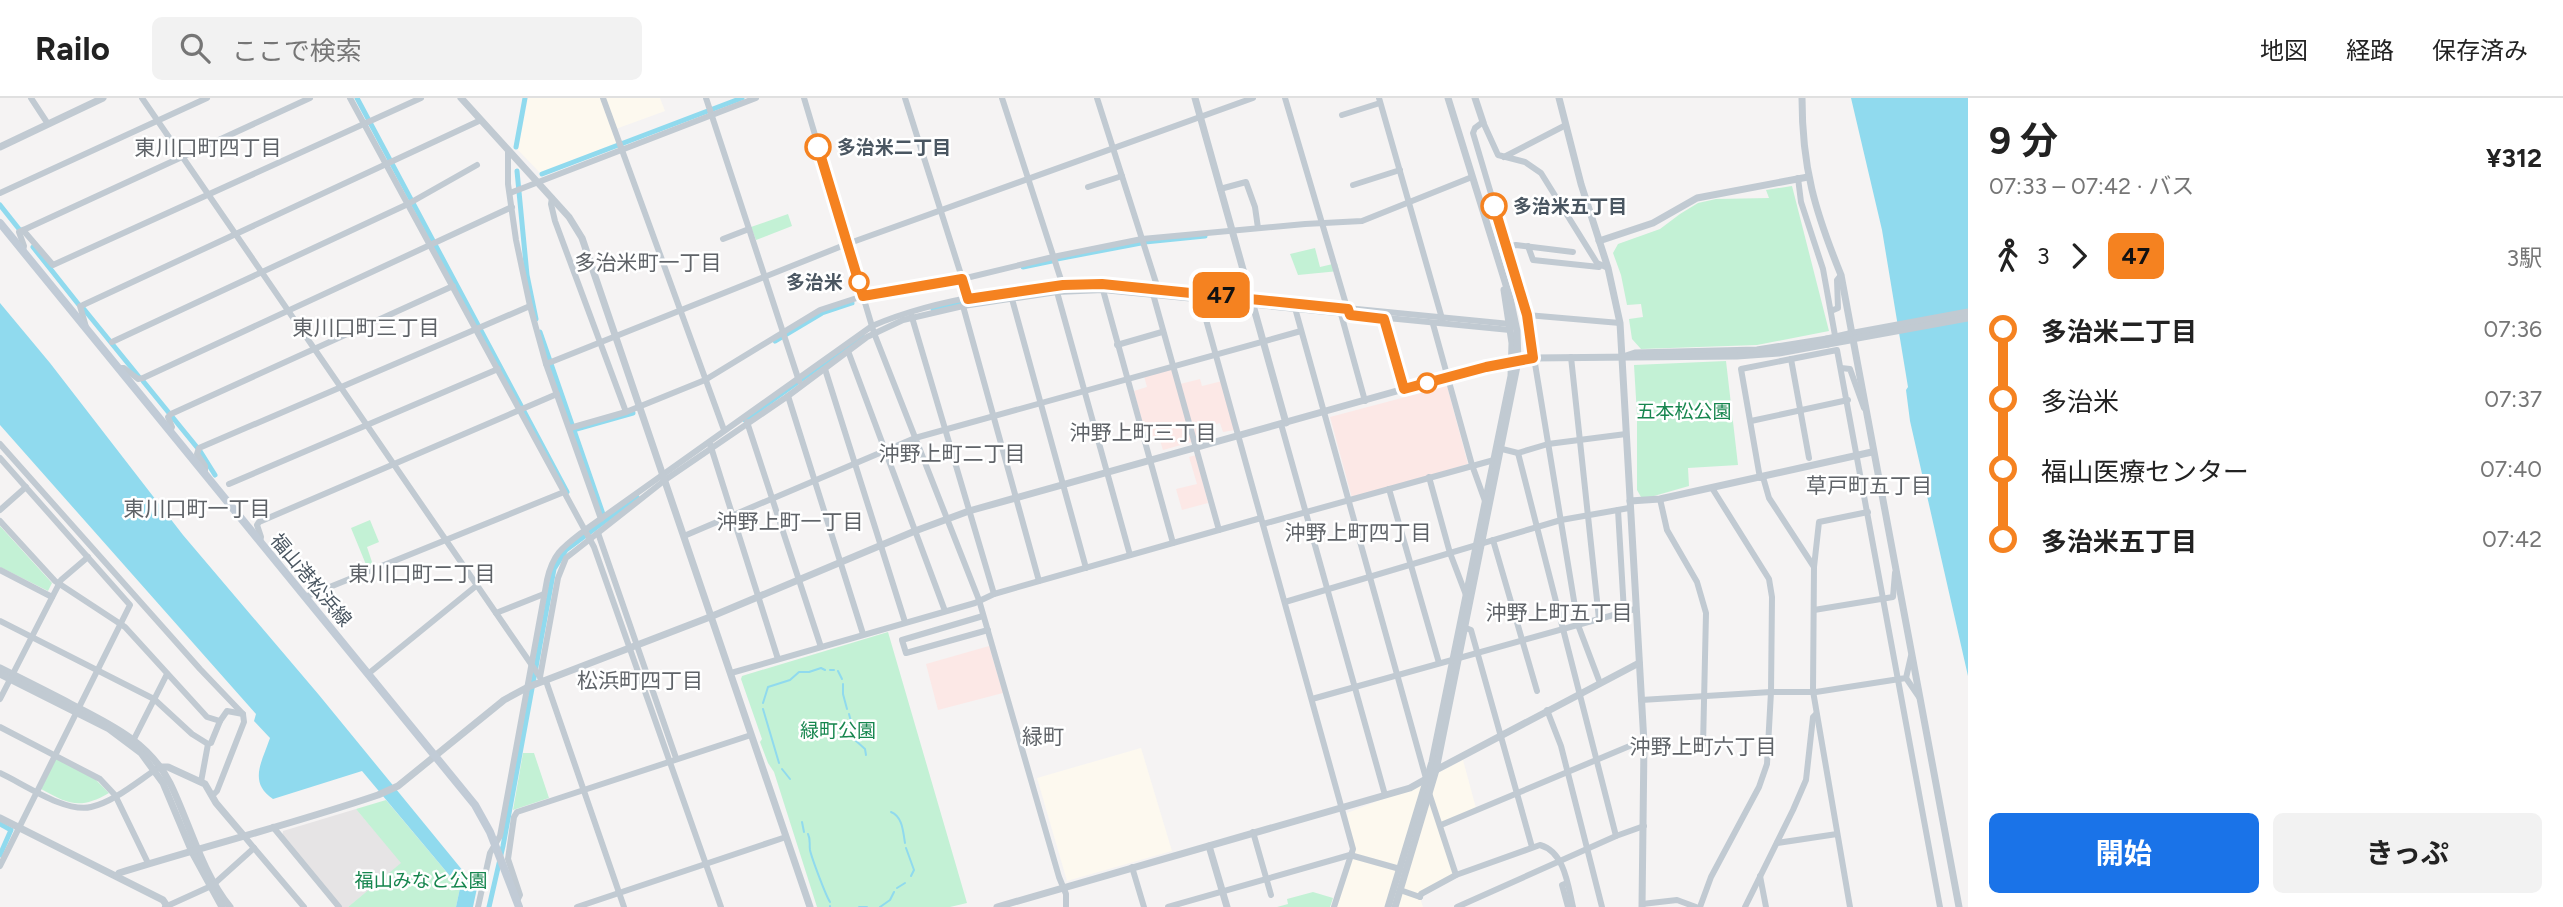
<!DOCTYPE html>
<html lang="ja">
<meta charset="utf-8">
<style>
:root{--surface:#fff;--page:#f2f2f2;--text:#222;--muted:#767676;--line:#e0e0e0;--accent:#1a73e8}
body{margin:0;font-family:Figtree,"Noto Sans JP",sans-serif;background:var(--page);color:var(--text);height:100vh;display:flex;flex-direction:column;font-size:26px;white-space:nowrap}
*{box-sizing:border-box;margin:0}
p{font-size:23px;color:var(--muted)}
.icon{flex:none;width:38px;height:38px;fill:none;stroke:currentColor;stroke-width:2;stroke-linecap:round;stroke-linejoin:round}
.map{position:relative;flex:1;overflow:hidden}
.sheet{display:flex;flex-direction:column;background:var(--surface);width:595px}
.sheet>*{flex:none}
.badge{padding:0 14px;border-radius:10px;font-size:24px;line-height:46px}
.map>.badge{position:absolute;translate:-50% -50%;box-shadow:0 0 0 4px #fff}
.legs{display:flex;align-items:center;gap:10px;height:77px;padding:0 21px;font-size:23px}
.legs p{margin-inline-start:auto}
.headline{display:flex;align-items:center;justify-content:space-between;height:119px;padding:0 21px}
h1{font-size:38px;font-weight:700;line-height:52px}
.cta{display:flex;gap:14px;margin-top:auto;padding:14px 21px}
.cta a{flex:1;height:80px;border-radius:10px;background:var(--accent);color:#fff;font-size:28px;font-weight:700;line-height:80px;text-align:center}
.cta a+a{background:var(--page);color:var(--text)}
ul{padding:0 21px;list-style:none}
li{display:flex;align-items:center;gap:24px;height:70px;font-size:26px}
li i{display:grid;place-items:center;width:10px;height:100%;margin:0 9px;background:currentColor}
li i::after{content:'';width:18px;height:18px;margin:-9px;border:5px solid;border-radius:50%;background:var(--surface)}
li p{margin-inline-start:auto}
li:first-child i{background:linear-gradient(#0000 50%,currentColor 0)}
li:last-child i{background:linear-gradient(currentColor 50%,#0000 0)}
header{display:flex;align-items:center;gap:42px;box-sizing:border-box;height:98px;padding:0 35px;background:var(--surface);border-bottom:2px solid var(--line)}
header strong{font-size:33px}
nav{display:flex;gap:38px;margin-inline-start:auto;font-size:24px}
.search{width:490px;height:63px;background:var(--page);display:flex;align-items:center;gap:18px;box-sizing:border-box;padding:0 24px;border-radius:10px;color:var(--muted);font-size:26px}
main{display:flex;flex:1;min-height:0}
.map>svg:first-child{display:block}
.commercial{fill:#fdf9ef}
.education{fill:#e6e4e5}
.medical{fill:#fce8e6}
.green{fill:#c3f1d5}
.water{fill:#90daee}
.lines{fill:none;stroke-linecap:round;stroke-linejoin:round}
.stream{stroke:#90daee;stroke-width:2}
.canal{stroke:#90daee;stroke-width:5}
.minor{stroke:#c1cad2;stroke-width:6}
.tertiary{stroke:#c1cad2;stroke-width:7}
.secondary{stroke:#c1cbd6;stroke-width:8}
.tertiary-bridge{stroke:#c1cad2;stroke-width:7}
.line-1-casing{stroke:#fff;stroke-width:16}
.line-1{stroke:#f58220;stroke-width:10}
.stop-1-dot{fill:#fff;stroke:#f58220;stroke-width:3.5}
.labels{text-anchor:middle;dominant-baseline:central;stroke-width:5;stroke-linejoin:round;paint-order:stroke}
.stop-label{font-size:19px;font-weight:bold;fill:#4a5661;stroke:#fff;text-anchor:start}
.park-label{font-size:19px;fill:#17864f;stroke:#fff}
.street-label{font-size:19px;fill:#4a5661;stroke:#fff}
.neighbourhood-label{font-size:21px;fill:#5f6368;stroke:#fff}
</style>
<header>
<strong>Railo</strong>
<div class="search"><svg class="icon" aria-label="search" viewBox="0 0 24 24"><circle cx="10" cy="10" r="6"/><path d="M15 15l6 6"/></svg>ここで検索</div>
<nav><a>地図</a><a>経路</a><a>保存済み</a></nav>
</header>
<main>
<div class="map">
<svg width="1968" height="809" viewBox="0 0 1968 809">
<rect width="100%" height="100%" fill="#f5f3f3"/>
<g class="commercial">
<path d="M528 0H660L665 13 613 32 617 45 540 75 518 52Z"/>
<path d="M1141 650 1172 753 1067 783 1037 680Z"/>
<path d="M1463 662 1476 710 1442 724 1457 776 1419 797 1423 809H1335L1353 748 1347 715 1406 692Z"/>
</g>
<path class="education" d="M356 711 402 765 348 809H341L282 738 283 733Z"/>
<g class="medical">
<path d="M1172 270 1192 344 1163 352 1159 339 1147 342 1134 293 1147 289 1144 278Z"/>
<path d="M1200 281 1202 288 1222 283 1235 332 1223 334 1220 325 1209 328 1211 341 1196 345 1180 286Z"/>
<path d="M1447 288 1468 366 1352 400 1330 319Z"/>
<path d="M1196 357 1208 405 1182 412 1176 391 1197 386 1189 359Z"/>
<path d="M989 548 1003 595 938 612 926 566Z"/>
</g>
<g class="green">
<path d="M1792 88 1829 233 1757 247 1641 251 1632 241 1629 221 1643 219 1641 206 1627 207 1621 177 1613 155 1618 146 1660 131 1680 116 1698 105 1716 101 1769 100 1766 92Z"/>
<path d="M788 116 792 128 756 142 751 129Z"/>
<path d="M1315 150 1320 169 1337 165 1339 173 1298 177 1290 156Z"/>
<path d="M1726 263 1738 367 1688 370 1689 388 1647 400 1641 399 1637 392V317L1634 267Z"/>
<path d="M370 422 379 444 367 449 373 467 367 469 351 430Z"/>
<path d="M0 428 52 485 48 493 0 469Z"/>
<path d="M888 534 967 805 950 809H817L774 674 768 665 760 644 762 641 741 581 742 578Z"/>
<path d="M523 655H534L549 700 513 712Z"/>
<path d="M56 660 94 680 109 695C80 712 68 706 41 691Z"/>
<path d="M386 702 460 790 456 809H348L401 765 356 711Z"/>
<path d="M1313 794 1333 800 1330 809H1277L1288 806 1287 801Z"/>
</g>
<g class="water">
<path d="M1851 0H1968V578L1910 323 1906 292 1908 289 1882 132Z"/>
<path d="M0 205 50 265 183 437 319 597 477 790 473 809H456L460 790 362 673 273 701C248 684 262 664 270 640L254 623 256 616 0 327Z"/>
</g>
<g class="lines">
<g class="stream">
<path d="M830 572H834"/>
<path d="M838 573 842 581"/>
<path d="M843 586V596L847 611"/>
<path d="M763 605 768 589 790 582 799 574H809L821 570 825 572"/>
<path d="M763 611 779 665"/>
<path d="M849 616 853 631"/>
<path d="M855 635V642L865 651 866 657"/>
<path d="M782 671 790 681"/>
<path d="M891 714C903 719 903 734 905 745"/>
<path d="M802 724 804 734"/>
<path d="M808 736C811 742 809 745 810 752 812 761 826 798 830 804"/>
<path d="M906 750 914 772 911 778"/>
<path d="M897 790 905 785"/>
<path d="M830 809V808"/>
<path d="M859 809H867"/>
<path d="M880 809 890 802 894 794"/>
</g>
<g class="canal">
<path d="M357 0 567 394"/>
<path d="M516 49 525 0"/>
<path d="M517 73 527 177 536 221"/>
<path d="M542 76 742 0"/>
<path d="M0 107 19 131"/>
<path d="M1145 144 1205 138"/>
<path d="M33 149 79 207"/>
<path d="M1057 161 1141 145"/>
<path d="M1023 169 1052 163"/>
<path d="M83 210 139 279"/>
<path d="M933 211 961 206"/>
<path d="M540 234 604 419"/>
<path d="M775 243 822 215 852 205"/>
<path d="M143 283 200 353 215 377"/>
<path d="M745 322 862 238"/>
<path d="M573 332 633 315"/>
<path d="M0 726 11 732 0 757"/>
<path d="M489 809 503 748 554 471 566 452 637 399"/>
</g>
<g class="minor">
<path d="M31 0 48 26"/>
<path d="M142 0 540 579"/>
<path d="M350 0 594 449 721 809"/>
<path d="M603 0 724 332"/>
<path d="M706 0 799 283"/>
<path d="M804 0 874 235 979 502 1059 779 1066 796V809"/>
<path d="M905 0 970 205"/>
<path d="M1002 0 1063 188"/>
<path d="M1097 0 1158 191"/>
<path d="M1285 0 1348 213"/>
<path d="M1379 0 1443 224"/>
<path d="M1342 17 1380 5"/>
<path d="M508 52V86L516 142 530 208 546 266 601 421"/>
<path d="M1504 59 1564 28"/>
<path d="M1798 80 1801 104 1823 171 1836 243"/>
<path d="M1353 87 1400 72"/>
<path d="M1088 89 1122 78"/>
<path d="M1220 91 1246 84 1255 109 1258 130"/>
<path d="M0 95 207 0"/>
<path d="M510 95 756 0"/>
<path d="M552 100 551 106 555 123 626 314"/>
<path d="M23 132 53 167 421 0"/>
<path d="M723 141 749 131"/>
<path d="M1528 148 1533 162 1599 169"/>
<path d="M1506 149 1516 147 1573 154"/>
<path d="M23 153 24 148 19 134 310 0"/>
<path d="M1103 192 1173 445"/>
<path d="M1057 194 1130 457"/>
<path d="M1153 196 1219 432"/>
<path d="M1200 200 1353 751 1334 809"/>
<path d="M1012 201 1086 470"/>
<path d="M963 208 1039 483"/>
<path d="M1295 210 1427 684"/>
<path d="M1831 213 1838 210 1837 182 1841 177"/>
<path d="M911 216 994 496"/>
<path d="M1341 216 1365 303"/>
<path d="M1527 217 1620 225"/>
<path d="M1384 221 1404 291"/>
<path d="M1433 226 1472 367 1485 403"/>
<path d="M86 229 80 208 83 207 481 22"/>
<path d="M112 244 408 106 477 67"/>
<path d="M1117 247 1162 234"/>
<path d="M848 253 945 513"/>
<path d="M1571 259 1599 521"/>
<path d="M1791 261 1809 360"/>
<path d="M546 266 847 146 1253 0"/>
<path d="M118 270H124L138 281 143 280 512 109"/>
<path d="M1841 270 1850 271 1864 310"/>
<path d="M825 271 905 524"/>
<path d="M788 298 863 536"/>
<path d="M1751 323 1848 302"/>
<path d="M747 324 821 549"/>
<path d="M1281 326 1385 697"/>
<path d="M570 330 626 314 705 282 820 212 863 198 962 181 1053 159 1142 141 1305 126 1362 123 1472 79"/>
<path d="M170 334 172 329 168 319 171 316 453 188"/>
<path d="M0 346 200 571 243 616 244 624 217 693 213 697"/>
<path d="M710 346 778 561"/>
<path d="M1502 351 1518 355 1548 346 1626 336"/>
<path d="M1518 355 1616 738"/>
<path d="M0 360 130 507 0 768"/>
<path d="M205 376V368L197 356 199 350 530 208"/>
<path d="M1429 379 1450 455 1466 497"/>
<path d="M1763 379 1769 400 1814 469 1813 593 1850 809"/>
<path d="M1760 380 1741 271 1837 252 1940 809"/>
<path d="M229 386 498 271"/>
<path d="M1389 391 1439 565"/>
<path d="M1660 401 1667 432 1697 484 1706 515 1703 648"/>
<path d="M0 412 26 389"/>
<path d="M1618 412 1624 514"/>
<path d="M0 423 55 483 125 529 207 619 220 623"/>
<path d="M1263 426 1494 362"/>
<path d="M598 435 676 660"/>
<path d="M684 438 915 340 1301 233"/>
<path d="M1493 442 1537 593"/>
<path d="M260 444 261 439 257 427 259 424 557 296"/>
<path d="M1814 469 1819 424 1868 414"/>
<path d="M0 472 52 499"/>
<path d="M305 499 564 394"/>
<path d="M1285 504 1561 422 1629 410"/>
<path d="M1814 512 1893 499 1895 475"/>
<path d="M496 515 544 496"/>
<path d="M983 518 902 542 906 555 988 532"/>
<path d="M0 523 154 601 192 636 208 646"/>
<path d="M1466 530 1471 532 1532 749"/>
<path d="M731 575 975 505 994 496 1261 420"/>
<path d="M368 576 476 488"/>
<path d="M1906 580 1919 599"/>
<path d="M546 583 624 809"/>
<path d="M542 584 540 579 558 480 566 460 665 382 788 298 867 239 903 222 963 208 1057 194 1103 192 1510 232"/>
<path d="M1600 585 1578 527 1527 217 1473 35 1475 30 1483 24 1498 57 1525 64 1541 75 1597 165 1608 170"/>
<path d="M0 601 61 482 88 459"/>
<path d="M1312 601 1635 511"/>
<path d="M1641 602 1771 594H1816L1906 580 1911 558"/>
<path d="M1547 612 1561 648 1602 809"/>
<path d="M0 629 100 681 115 697 148 765"/>
<path d="M134 641 167 576"/>
<path d="M0 675C24 686 65 715 91 709 114 704 138 683 158 670"/>
<path d="M201 684 208 646 211 645 220 623 227 613 243 616"/>
<path d="M1429 695 1456 777"/>
<path d="M1441 727 1632 647 1644 645"/>
<path d="M273 729 339 809"/>
<path d="M1253 734 1271 797"/>
<path d="M1777 745 1837 736"/>
<path d="M254 750 304 809"/>
<path d="M1132 769 1144 809"/>
<path d="M1760 778 1766 809"/>
<path d="M1567 785 1562 787 1568 809"/>
<path d="M214 786 254 750 244 738"/>
<path d="M1400 792 1420 799"/>
<path d="M1420 799 1421 796 1456 777 1540 747C1565 754 1568 788 1573 809"/>
<path d="M517 803 520 797 508 761 514 719 517 714 751 637"/>
<path d="M1642 806 1677 802 1696 809"/>
<path d="M165 809 209 789"/>
<path d="M478 809 490 755 500 738 547 482C553 455 563 449 585 432L872 228C939 199 1029 188 1102 186L1510 226"/>
<path d="M577 809 786 739"/>
<path d="M1168 809 1350 757 1400 771"/>
<path d="M1457 809 1616 738 1644 728"/>
<path d="M1700 809 1711 779 1759 689 1767 666 1771 594 1772 499 1769 481 1712 390"/>
<path d="M1745 809 1793 712 1806 682 1813 619 1816 616"/>
</g>
<g class="tertiary">
<path d="M461 0 569 119 582 140 810 809"/>
<path d="M1195 0 1286 325"/>
<path d="M1475 0 1483 24"/>
<path d="M1559 0 1581 86 1608 170 1620 225 1644 645 1642 809"/>
<path d="M1802 0C1802 70 1815 113 1841 177L1959 809"/>
<path d="M0 49 103 0"/>
<path d="M1599 143 1653 125 1697 100 1808 79"/>
<path d="M1849 236 1968 214"/>
<path d="M1852 241 1968 220"/>
<path d="M1626 258 1635 255 1757 252 1827 241"/>
<path d="M1630 403 1660 401 1872 354"/>
<path d="M0 570C24 582 48 594 71 606 110 626 149 644 170 685 190 726 201 773 230 809"/>
<path d="M0 576 109 631 141 655 163 685 192 754 222 809"/>
<path d="M160 669H168L205 686 216 705 244 738"/>
<path d="M0 720 163 802 167 808"/>
<path d="M1209 748 1227 809"/>
<path d="M117 778 119 775C205 748 293 726 378 697L398 688 504 602 528 589 710 519 915 433 969 413 1404 291 1486 269 1533 260 1737 258 1779 255 1828 246"/>
<path d="M997 809 1410 690 1426 681 1436 672 1639 565"/>
<path d="M1388 809 1432 664 1511 278 1512 245 1504 192"/>
<path d="M1395 809 1436 672 1518 263 1517 233 1510 200 1448 0"/>
</g>
<path class="secondary" d="M0 125 475 707 490 734 519 809"/>
<g class="tertiary-bridge">
<path d="M1827 241 1849 236"/>
<path d="M1828 246 1850 242"/>
</g>
</g>
<g class="lines">
<defs>
<path id="line-1" d="M818 49 863 198 962 181 968 201 1063 187 1102 186 1348 211 1350 217 1384 221 1404 291 1486 269 1533 260 1527 217 1494 108"/>
</defs>
<use href="#line-1" class="line-1-casing"/>
<use href="#line-1" class="line-1"/>
</g>
<g class="stop-1-dot">
<circle cx="818" cy="49" r="12"/>
<circle cx="1494" cy="108" r="12"/>
<circle cx="859" cy="184" r="9"/>
<circle cx="1427" cy="285" r="9"/>
</g>
<g class="labels">
<g class="stop-label">
<text x="837" y="49">多治米二丁目</text>
<text x="1513" y="108">多治米五丁目</text>
<text x="843" y="184" text-anchor="end">多治米</text>
</g>
<g class="park-label">
<text x="1684" y="313">五本松公園</text>
<text x="838" y="632">緑町公園</text>
<text x="421" y="782">福山みなと公園</text>
</g>
<g class="street-label">
<text transform="translate(311 482) rotate(50)">福山港松浜線</text>
</g>
<g class="neighbourhood-label">
<text x="208" y="49">東川口町四丁目</text>
<text x="648" y="164">多治米町一丁目</text>
<text x="366" y="229">東川口町三丁目</text>
<text x="1143" y="334">沖野上町三丁目</text>
<text x="952" y="355">沖野上町二丁目</text>
<text x="1869" y="387">草戸町五丁目</text>
<text x="197" y="410">東川口町一丁目</text>
<text x="790" y="423">沖野上町一丁目</text>
<text x="1358" y="434">沖野上町四丁目</text>
<text x="422" y="475">東川口町二丁目</text>
<text x="1559" y="514">沖野上町五丁目</text>
<text x="640" y="582">松浜町四丁目</text>
<text x="1043" y="638">緑町</text>
<text x="1703" y="648">沖野上町六丁目</text>
</g>
</g>
</svg>
<b class="badge" style="left:1221px;top:197px;background:#f58220;color:#111">47</b>
</div>
<section class="sheet">
<div class="headline"><div><h1>9 分</h1><p>07:33 – 07:42 · バス</p></div><b>¥312</b></div>
<div class="legs"><svg class="icon" aria-label="walk" viewBox="0 0 24 24"><circle cx="13" cy="4" r="2"/><path d="M13 8l-2 6 4 7M11 14l-3 7M7 12l3-4h3l4 4"/></svg>3<svg class="icon" aria-label="forward" viewBox="0 0 24 24"><path d="M9 5l7 7-7 7"/></svg><b class="badge" style="background:#f58220;color:#111">47</b><p>3駅</p></div>
<ul>
<li><i style="color:#f58220"></i><b>多治米二丁目</b><p>07:36</p></li>
<li><i style="color:#f58220"></i><span>多治米</span><p>07:37</p></li>
<li><i style="color:#f58220"></i><span>福山医療センター</span><p>07:40</p></li>
<li><i style="color:#f58220"></i><b>多治米五丁目</b><p>07:42</p></li>
</ul>
<div class="cta"><a>開始</a><a>きっぷ</a></div>
</section>
</main>
